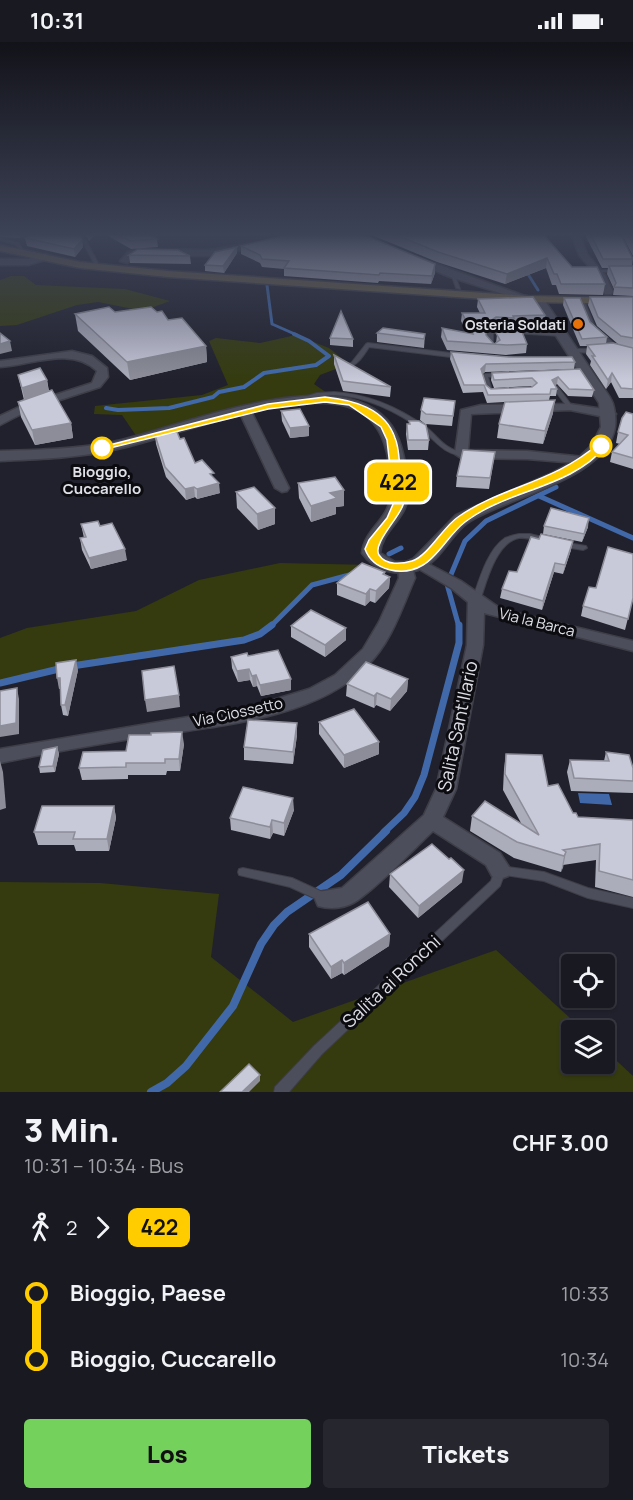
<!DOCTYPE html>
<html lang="de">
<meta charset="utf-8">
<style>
:root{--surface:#191922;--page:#26262f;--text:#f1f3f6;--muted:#9fa0a5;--line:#373840;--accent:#74d25c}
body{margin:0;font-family:Manrope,sans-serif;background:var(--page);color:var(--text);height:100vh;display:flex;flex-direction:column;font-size:22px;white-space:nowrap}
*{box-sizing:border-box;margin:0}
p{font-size:20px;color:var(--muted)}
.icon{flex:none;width:33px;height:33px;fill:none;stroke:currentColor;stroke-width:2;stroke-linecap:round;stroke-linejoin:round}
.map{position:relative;height:1050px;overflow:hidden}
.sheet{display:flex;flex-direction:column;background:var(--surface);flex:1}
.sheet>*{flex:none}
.badge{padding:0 12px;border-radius:9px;font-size:21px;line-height:39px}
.controls{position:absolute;left:561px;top:912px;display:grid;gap:12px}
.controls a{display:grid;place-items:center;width:54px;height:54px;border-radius:6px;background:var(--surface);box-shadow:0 2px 4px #0004,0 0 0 2px var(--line);font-size:30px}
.map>.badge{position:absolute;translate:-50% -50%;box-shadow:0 0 0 3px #fff}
.legs{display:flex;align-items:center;gap:9px;height:66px;padding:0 24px;font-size:20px}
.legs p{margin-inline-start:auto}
.overview{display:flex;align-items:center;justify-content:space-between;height:102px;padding:0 24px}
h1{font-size:33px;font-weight:800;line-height:45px}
.action{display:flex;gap:12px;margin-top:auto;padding:12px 24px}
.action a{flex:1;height:69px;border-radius:6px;background:var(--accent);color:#111;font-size:24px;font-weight:800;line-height:69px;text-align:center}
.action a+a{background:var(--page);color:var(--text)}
ul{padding:0 24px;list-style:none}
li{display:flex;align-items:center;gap:21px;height:66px;font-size:22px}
li i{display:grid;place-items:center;width:9px;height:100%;margin:0 8px;background:currentColor}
li i::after{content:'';width:15px;height:15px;margin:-8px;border:4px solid;border-radius:50%;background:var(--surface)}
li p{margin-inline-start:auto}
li:first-child i{background:linear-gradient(#0000 50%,currentColor 0)}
li:last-child i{background:linear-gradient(currentColor 50%,#0000 0)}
.status{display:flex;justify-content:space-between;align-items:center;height:42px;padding:0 30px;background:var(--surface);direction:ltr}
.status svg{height:16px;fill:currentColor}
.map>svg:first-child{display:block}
.green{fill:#353b0f}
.water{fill:#4169aa}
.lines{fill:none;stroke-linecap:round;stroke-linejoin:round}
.stream-far4{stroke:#4169aa;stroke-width:3}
.stream-far3{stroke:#4169aa;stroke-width:4}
.stream-far2{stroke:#4169aa;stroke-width:5}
.stream-far1{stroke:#4169aa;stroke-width:7}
.stream{stroke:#4169aa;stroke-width:8}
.service-casing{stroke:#3d3e47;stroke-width:2}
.minor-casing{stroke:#3d3e47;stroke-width:3}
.tertiary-casing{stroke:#3d3e47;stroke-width:3}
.secondary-casing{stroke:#3d3e47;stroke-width:3}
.service{fill:#4d4e5b;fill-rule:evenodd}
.minor{fill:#4d4e5b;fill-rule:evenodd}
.tertiary{fill:#4d4e5b;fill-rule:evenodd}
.secondary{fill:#6c6046;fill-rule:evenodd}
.wall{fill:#acadbb;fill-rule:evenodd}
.shaded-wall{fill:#8c8d98}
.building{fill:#c8c9d9;stroke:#8c8d98;stroke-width:1.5}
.line-1{fill:#fc0;stroke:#fff;stroke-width:1.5}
.food-dot{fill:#e8710a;stroke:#0b0b10;stroke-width:2}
.stop-1-dot{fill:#fff;stroke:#fc0;stroke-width:3}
.labels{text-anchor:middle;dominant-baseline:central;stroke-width:6;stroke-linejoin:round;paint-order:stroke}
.far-poi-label{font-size:14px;font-weight:bold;fill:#dfe0e7;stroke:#0b0b10;text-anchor:end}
.stop-label{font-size:15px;font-weight:bold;fill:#dfe0e7;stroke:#0b0b10}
.street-label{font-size:15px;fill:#dfe0e7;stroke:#0b0b10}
.near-street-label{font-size:18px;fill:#dfe0e7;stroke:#0b0b10}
</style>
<div class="status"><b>10:31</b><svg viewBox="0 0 49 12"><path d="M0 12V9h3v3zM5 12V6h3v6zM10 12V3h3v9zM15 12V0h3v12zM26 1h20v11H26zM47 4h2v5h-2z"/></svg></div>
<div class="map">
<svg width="633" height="1050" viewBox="0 0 633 1050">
<rect width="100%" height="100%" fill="#21212d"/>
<g class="green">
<path d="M11 234H24L36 243 125 247 170 259 143 269 98 260 77 263 17 283 0 284V238Z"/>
<path d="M296 293 329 306 349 322 320 333 314 342 327 351 139 398 122 373 94 372 95 364 202 353 228 343 209 299 216 296 260 301Z"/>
<path d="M280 521 371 523 351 533 312 543 276 580 260 592 244 598 63 625 0 641V596L27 586 136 569 199 538Z"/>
<path d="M0 840 100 841 219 852 211 915 293 980 496 908 583 988H572V1022H604L605 1008 633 1034V1050H0Z"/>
</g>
<path class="water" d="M578 751 609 752 612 763 580 761Z"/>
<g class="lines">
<g class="stream-far4">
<path d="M526 229 538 248"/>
<path d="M267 243 272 282 297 293"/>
</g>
<path class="stream-far3" d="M106 366 118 368 169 366 213 355 219 350 244 345 264 331 316 323 329 314 309 299 294 292"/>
<g class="stream-far2">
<path d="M539 454 633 496"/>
<path d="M389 512 401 506"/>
<path d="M270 585 312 543 353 532"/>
<path d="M459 585 447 542 465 499 486 479 556 445"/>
</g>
<g class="stream-far1">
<path d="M72 624 244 598 260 592 272 583"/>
<path d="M0 641 63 626"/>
<path d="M384 790 404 771 415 755 424 733 459 601V583"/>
</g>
<path class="stream" d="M151 1050 167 1041 186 1024 233 964 261 902 274 883 287 870 341 833 386 789"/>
<defs>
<g id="service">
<path d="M78 191H82L100 225V226L96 225Z"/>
<path d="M0 196 19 201 24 209 21 210 16 203 0 198Z"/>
<rect x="595" y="228" width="38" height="2"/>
<path d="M451 232 455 233 460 247 456 246Z"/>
<path d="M580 258 584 259 595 285 618 305 632 307 633 314 628 309 614 307 591 287 580 259Z"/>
<path d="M495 286 562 290 565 292 562 294 496 290 493 292V301L496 306 493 308 491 307 487 301V291Z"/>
<path d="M368 301 459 312 462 314 459 316 369 305C363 314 357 325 345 326V324L352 320 366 302Z"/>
<path d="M573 307H596L599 309 596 311 571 310 570 309Z"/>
<path d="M499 331 501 332V334L488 335 492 348 495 347 498 349 495 351H488L482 334 485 332Z"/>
<path d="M556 344 558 345 572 364V366H568L553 346Z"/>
<path d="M334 350C368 352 398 365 426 385 434 391 439 399 447 404 452 408 459 409 464 412L461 414C442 410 437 400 423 389 398 370 364 353 332 353 321 354 311 356 300 359L297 357 317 351Z"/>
<path d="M519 492H530L550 497 551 499 547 501C538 499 528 495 519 496 496 500 486 541 480 559L476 561H473L472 559C479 539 487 508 505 496 510 494 514 493 519 492Z"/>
<path d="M559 500H562L586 504 587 506 583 508 559 504 558 502Z"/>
<path d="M500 824 544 830 588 846 633 856V866L588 856 544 839 504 833 500 844 322 1012 289 1050H274L275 1045 314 1004 491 839 496 825Z"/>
<path d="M243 826 292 836 329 853 330 856 329 859 325 861 290 845 239 833 238 830 239 827Z"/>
</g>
<g id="minor">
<path d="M571 191H579L587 212 605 233 613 250 611 252H605L597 234 579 213Z"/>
<path d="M260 200H263V204L210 214 138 213 127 221 120 219 128 210 138 207 210 208Z"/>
<path d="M45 212 48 213V217L28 223H0V217H28Z"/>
<path d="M417 215 533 257 525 259 450 235 414 220 413 218Z"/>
<path d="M72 309 92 314 107 326 108 335 100 345 29 368 0 383V374L21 364 92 341 97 329C71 304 32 323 0 325V319Z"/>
<path d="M570 362 610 368 616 372 610 376 570 368 471 372 468 408 527 409 584 415 590 419 589 422 527 417 461 416 455 412 461 368 481 363Z"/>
<path d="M245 365 251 369 289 446 287 449 282 450 275 446 239 369Z"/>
<path d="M419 517 461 539 501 567 633 599V609L484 571 483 603 456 747 443 775 500 811 511 828 508 834 500 837 492 834 486 823 433 789C410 811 383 840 358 858 347 866 331 868 318 864L315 857 318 850 342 846 424 773 436 747 467 603 468 560 451 546 414 524 412 521 414 518Z"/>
<path d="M405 520 412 525 415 536C402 566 391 601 367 624 313 680 204 685 130 697 87 704 43 712 0 721V707L253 664 309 647 335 633 363 607 379 580 399 536 398 525Z"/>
</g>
<path id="tertiary" d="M539 255 543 256C561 282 578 309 596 335 601 343 610 353 613 362 615 368 616 379 615 385 607 438 505 455 467 481 449 494 441 520 418 528 397 535 375 529 362 511 365 484 392 478 391 447 390 417 386 383 357 368 302 341 173 396 113 408 76 416 38 417 0 419V409C38 408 76 407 113 400 179 386 334 318 387 378 403 395 407 427 408 451 408 477 382 487 380 511L395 520H406L413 517 456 473 552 431 576 418 592 403 601 385 599 361 533 258Z"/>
<path id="secondary" d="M0 203 80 220 168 229 528 254 633 256V262L528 260 168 235 80 226 0 209Z"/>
</defs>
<use href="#service" class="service-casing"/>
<use href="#minor" class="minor-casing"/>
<use href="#tertiary" class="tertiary-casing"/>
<use href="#secondary" class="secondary-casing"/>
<use href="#service" class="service"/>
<use href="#minor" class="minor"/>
<use href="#tertiary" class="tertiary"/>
<use href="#secondary" class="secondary"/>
</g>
<g class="wall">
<path d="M0 191H79L82 198 83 205 75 215 27 204 25 196 31 192 19 196 0 195Z"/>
<path d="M85 191H96L89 199Z"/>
<path d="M103 191H145L157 197 158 205 131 207Z"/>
<path d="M367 191H542L572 225 605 242 603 253 559 252 556 243H552L546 226 505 242 437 220Z"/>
<path d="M584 191H633V214L623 195 621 194 633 216 632 224H633V254L613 253 614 247 607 232 608 226H602Z"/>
<path d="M241 204 435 222V231L431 242 379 239 378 241 284 234V227L262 225 260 221 241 212Z"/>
<path d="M138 207 190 214 191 222 130 221 129 213Z"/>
<path d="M237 211 224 231 205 229V223Z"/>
<path d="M590 255H633V356H619L611 340 606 347 590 323 591 319 586 312 587 304H580L563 263 564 256 607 295 606 302H618L597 284 588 263Z"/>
<path d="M478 257 545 273 544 282H513V284L527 302 526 311 506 313 447 308 441 295 442 286 467 291 461 279 462 271H480L477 265ZM495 284H498L496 301 494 302 486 293V290Z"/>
<path d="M115 270 168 278 206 304 207 320 130 338 78 289 75 272Z"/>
<path d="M377 291 425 292 424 306 377 300Z"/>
<path d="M330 296 353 297V305L330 303Z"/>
<path d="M451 310 575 320 574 327 485 330 482 332 486 343 491 347 532 345 531 344 494 346 491 338 492 331 580 327 594 348 592 355 568 354 557 342 555 343 557 347 556 354H550L549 358 553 371 543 402 497 396 499 382 505 360 487 361 483 350 463 351 450 317Z"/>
<path d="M334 313 391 345 390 355 343 349 334 322Z"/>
<path d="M18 333 47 338 49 349 71 381 73 396 35 403 21 375 18 360 24 358Z"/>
<path d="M455 359 452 384 425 382 420 378 421 368Z"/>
<path d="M281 369 309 394 290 396 282 379Z"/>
<path d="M633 372V427L610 420 612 410 620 402 616 401 618 390Z"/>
<path d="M409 379 429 398 428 408H408L406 392 407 382H409Z"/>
<path d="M155 393 180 397 195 421 220 451 197 457 195 455 186 458 166 435 156 402Z"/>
<path d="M495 410 489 447 456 445 457 434Z"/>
<path d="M298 441 344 464 336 465V472L311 480 299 456Z"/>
<path d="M236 450 275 482 258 488 237 466Z"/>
<path d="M81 482 100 484 127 518 91 527 82 508 80 496H84Z"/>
<path d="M544 484 588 485 582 500 543 492Z"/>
<path d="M571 508 563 532 554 530 542 568 500 556 502 547 517 530Z"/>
<path d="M385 533 390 535 389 546 375 561 370 559 365 564 337 553V541Z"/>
<path d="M633 556 625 588 581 574 583 564Z"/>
<path d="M291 584 346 586V598L325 615 291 595Z"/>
<path d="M248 614 291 637V648L261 654 257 644 253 645 250 638 238 640 232 626 231 615Z"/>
<path d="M78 628 68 674 63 673 61 663 60 647H59Z"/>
<path d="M408 637 407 649 390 669 376 663 374 666 346 654 347 642Z"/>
<path d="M319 680 379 700V712L344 726 319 692Z"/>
<path d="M297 681V693L293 722 244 718V705Z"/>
<path d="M184 702 180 729H167L166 733H128V737L82 738 79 726 126 709Z"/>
<path d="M57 705 59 712 55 730 40 731 39 725Z"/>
<path d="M606 710 633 726V751L571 749 567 730 570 718 604 719Z"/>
<path d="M506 712 548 744 573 771 578 775 633 778V855L595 845 596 818 563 823 561 830 514 816 470 789 472 774 521 781 503 748 504 727Z"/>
<path d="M114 764 116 776 109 809H76L74 803H38L34 790Z"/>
<path d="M294 768 284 794 273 791 270 797 231 788 230 776Z"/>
<path d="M449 817 462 840 418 876 389 845 390 832Z"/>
<path d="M309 892H390L389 904 344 933 342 931 331 937 309 905Z"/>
</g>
<g class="shaded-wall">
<path d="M18 191H34L19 196Z"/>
<path d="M88 191H96L89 199Z"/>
<path d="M82 198 83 205 75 215 74 207Z"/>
<path d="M237 205V211L224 231 223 224Z"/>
<path d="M547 216 546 226 505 242 507 232Z"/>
<path d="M435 222V231L431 242 432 234Z"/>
<path d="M496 275 495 284 485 291 486 282Z"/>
<path d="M10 299 12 309 0 312V302Z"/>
<path d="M206 304 207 320 130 338 127 320Z"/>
<path d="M486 322 485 330 480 335 481 327Z"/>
<path d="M612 331 611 340 606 347 608 338Z"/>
<path d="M558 335 557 342 551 346 552 338Z"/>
<path d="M47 338 49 352 25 360 22 346Z"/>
<path d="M555 358 553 371 543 402 545 389Z"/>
<path d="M71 381 73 396 35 403 32 388Z"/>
<path d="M309 384V394L290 396V386Z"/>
<path d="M219 441 220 451 197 457V447Z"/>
<path d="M194 445 195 455 186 458 185 447Z"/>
<path d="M344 448V464L336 465V472L311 480V464L330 451Z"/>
<path d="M275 466V482L258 488 257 472Z"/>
<path d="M589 476 588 485 582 500 584 492Z"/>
<path d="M573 499 571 508 563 532 565 523Z"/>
<path d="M125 507 127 518 91 527 89 516Z"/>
<path d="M555 521 554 530 542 568 543 559Z"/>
<path d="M385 530 384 541 390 535 389 546 375 561 376 549 383 532Z"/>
<path d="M370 547V559L365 564 366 552Z"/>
<path d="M346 586V598L325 615V603Z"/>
<path d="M76 618 78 628 68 674 65 663Z"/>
<path d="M249 627 250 638 238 640 237 629Z"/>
<path d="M256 633 257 644 253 645 252 634Z"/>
<path d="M57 636H60L62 646 59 647Z"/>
<path d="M291 637V648L261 654 260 643Z"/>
<path d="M408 637 407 649 390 669 391 657Z"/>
<path d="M17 646 19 657V692L0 695V684Z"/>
<path d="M377 651 376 663 374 666V654Z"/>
<path d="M179 653 180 665 147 670 145 658Z"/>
<path d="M297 681V693L293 722V710Z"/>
<path d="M182 690 184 702 180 729 179 717Z"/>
<path d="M379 700V712L344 726V713Z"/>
<path d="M57 705 59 712 55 730 53 724Z"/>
<path d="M0 719 3 730 6 766 0 768Z"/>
<path d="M293 756 294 768 284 794V781Z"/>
<path d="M114 764 116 776 109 809 107 797Z"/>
<path d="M272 778 273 791 270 797V785Z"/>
<path d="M566 810 563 826 561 830 564 814Z"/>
<path d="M464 828 462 840 418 876 419 864Z"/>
<path d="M390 892 389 904 344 933V921Z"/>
<path d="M342 918V931L331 937V925Z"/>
<path d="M260 1033V1039L249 1050H242Z"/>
</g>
<g class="building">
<path d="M33 191H79L82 198 74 207 25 196Z"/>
<path d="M116 191H145L157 197 130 199Z"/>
<path d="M294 191H359L435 222 432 234 380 231 379 233 284 226 289 219 262 217 260 213 241 204Z"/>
<path d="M391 191H542L572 225H597L605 242H561L557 232H554L547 216 507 232 438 210Z"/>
<path d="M590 191H620L633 217H603Z"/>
<path d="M627 191H633V202Z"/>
<path d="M237 205 223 224 205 223 215 210Z"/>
<path d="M138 207 178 208 190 214 129 213Z"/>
<path d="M609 224H633V246L614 245 616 241Z"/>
<path d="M533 255 545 273 513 274 514 276 496 275 486 282V293L494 302 500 298 496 291 498 283 520 285 527 302 507 303 447 299 442 286 473 292 462 271H485L478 257Z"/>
<path d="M590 255H633V296L621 294 598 275Z"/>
<path d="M564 256H580L590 280 607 295 582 297Z"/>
<path d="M109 265 115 270 151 265 157 270 162 269 168 278 182 276 206 304 127 320 75 272Z"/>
<path d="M341 269 353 297 330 296Z"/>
<path d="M383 286 425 292 424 297 377 291Z"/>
<path d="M0 291 10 299 0 302Z"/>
<path d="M613 301 633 306V347L621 346 612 331 608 338 592 314H595L587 303Z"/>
<path d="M451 310 509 315H572L575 320 486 322 481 327 486 343 491 347 532 345 537 341 532 336 494 338 492 331 580 327 594 348 569 347 558 335 552 338 557 347H551L550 352 488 353 484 343H464Z"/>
<path d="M334 313 391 345 343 339Z"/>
<path d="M40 326 47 338 22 346 18 333Z"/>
<path d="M52 348 71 381 32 388 18 360Z"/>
<path d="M424 356 455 359 453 374 426 372 421 368Z"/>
<path d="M555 358 545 389 499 382 505 360Z"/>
<path d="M300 367 309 384 290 386 281 369Z"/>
<path d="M626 370 633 372V416L612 410 628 393 618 390 622 376Z"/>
<path d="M409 379H419L426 383 429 398H408L407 382H410Z"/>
<path d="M177 390 180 397 184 396 195 421 202 418 214 431 210 432 219 441 197 447 194 445 185 447 165 425 155 393Z"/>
<path d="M463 408 495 410 490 436 457 434Z"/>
<path d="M335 435 344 448 330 451 337 456 311 464 298 441Z"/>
<path d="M254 445 275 466 257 472 236 450Z"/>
<path d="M551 466 589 476 584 492 544 484Z"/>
<path d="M98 479 100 484 112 481 125 507 89 516 80 496 86 495 81 482Z"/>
<path d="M541 492 573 499 565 523 555 521 543 559 502 547 509 529 517 530 531 495 539 497Z"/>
<path d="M608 505 633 512V556L628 577 583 564 589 545 596 546Z"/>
<path d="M362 521 385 530 383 532 390 535 376 549 370 547 366 552 337 541Z"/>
<path d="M311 568 346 586 325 603 291 584Z"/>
<path d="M278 608 291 637 260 643 256 633 252 634 249 627 237 629 231 615 247 611 248 614Z"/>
<path d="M76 618 65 663H61L60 636H57L56 621Z"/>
<path d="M366 620 408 637 391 657 377 651 374 654 347 642Z"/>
<path d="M174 624 179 653 145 658 142 629Z"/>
<path d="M17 646 16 681 0 684V649Z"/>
<path d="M354 667 379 700 344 713 319 680Z"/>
<path d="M248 678 297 681 293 710 244 705Z"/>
<path d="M182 690 179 717H165V721H126V725L79 726 83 710 126 709 129 693H151V691Z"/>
<path d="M57 705 53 724 39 725 43 708Z"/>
<path d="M606 710 629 713 633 726V739L574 736 570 718 609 719Z"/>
<path d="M506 712 542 713 548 744 558 742 573 771H576L578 775 633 778V838L599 829 600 802 563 808 566 810 564 814 517 800 472 774 485 759 539 793 505 732Z"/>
<path d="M243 745 293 756 284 781 272 778 270 785 230 776Z"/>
<path d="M42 764H114L107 797H73L75 790H34Z"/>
<path d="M432 802 449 817 451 816 464 828 419 864 390 832Z"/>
<path d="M368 860 390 892 344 921 342 918 331 925 309 892Z"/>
<path d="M249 1022 260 1033 242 1050H220Z"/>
</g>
<linearGradient id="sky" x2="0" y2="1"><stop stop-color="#121219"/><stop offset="0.57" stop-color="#3d4357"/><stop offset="1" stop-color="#3d4357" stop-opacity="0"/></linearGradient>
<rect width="633" height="338" fill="url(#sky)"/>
<path class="line-1" d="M325 355C353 358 385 366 395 396 399 405 399 417 400 427 402 438 407 453 403 463 399 476 372 502 379 513 386 524 402 522 412 519 428 514 443 485 458 475 502 444 554 441 598 402L606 404C570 447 508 447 465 480 450 491 438 515 423 523 403 535 373 529 365 507L369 498 387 476 394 460 387 398 381 385 349 363 325 360 268 367 102 408 98 406 268 362Z"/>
<circle class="food-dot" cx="578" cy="282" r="6"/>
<g class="stop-1-dot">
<circle cx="601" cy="404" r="10"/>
<circle cx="102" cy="406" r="10"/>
</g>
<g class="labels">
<g class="far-poi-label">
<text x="566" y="282">Osteria Soldati</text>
</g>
<g class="stop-label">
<text x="102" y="429">Bioggio,<tspan x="102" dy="17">Cuccarello</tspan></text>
</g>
<g class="street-label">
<text transform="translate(537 580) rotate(14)">Via la Barca</text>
<text transform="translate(238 670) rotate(-12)">Via Ciossetto</text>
</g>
<g class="near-street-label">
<text transform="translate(457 684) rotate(-78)">Salita Sant'Ilario</text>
<text transform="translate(391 939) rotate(-43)">Salita ai Ronchi</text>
</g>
</g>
</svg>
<div class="controls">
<a><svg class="icon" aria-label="locate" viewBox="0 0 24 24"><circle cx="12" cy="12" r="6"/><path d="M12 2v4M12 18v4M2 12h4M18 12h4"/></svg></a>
<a><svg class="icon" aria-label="layers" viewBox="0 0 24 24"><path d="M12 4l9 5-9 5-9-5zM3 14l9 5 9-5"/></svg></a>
</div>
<b class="badge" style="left:398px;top:440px;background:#fc0;color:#111">422</b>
</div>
<section class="sheet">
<div class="overview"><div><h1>3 Min.</h1><p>10:31 – 10:34 · Bus</p></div><b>CHF 3.00</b></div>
<div class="legs"><svg class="icon" aria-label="walk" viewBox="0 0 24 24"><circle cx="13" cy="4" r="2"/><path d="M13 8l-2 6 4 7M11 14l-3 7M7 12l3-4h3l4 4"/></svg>2<svg class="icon" aria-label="forward" viewBox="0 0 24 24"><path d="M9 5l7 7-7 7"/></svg><b class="badge" style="background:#fc0;color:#111">422</b></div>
<ul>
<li><i style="color:#fc0"></i><b>Bioggio, Paese</b><p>10:33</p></li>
<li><i style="color:#fc0"></i><b>Bioggio, Cuccarello</b><p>10:34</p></li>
</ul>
<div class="action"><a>Los</a><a>Tickets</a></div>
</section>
